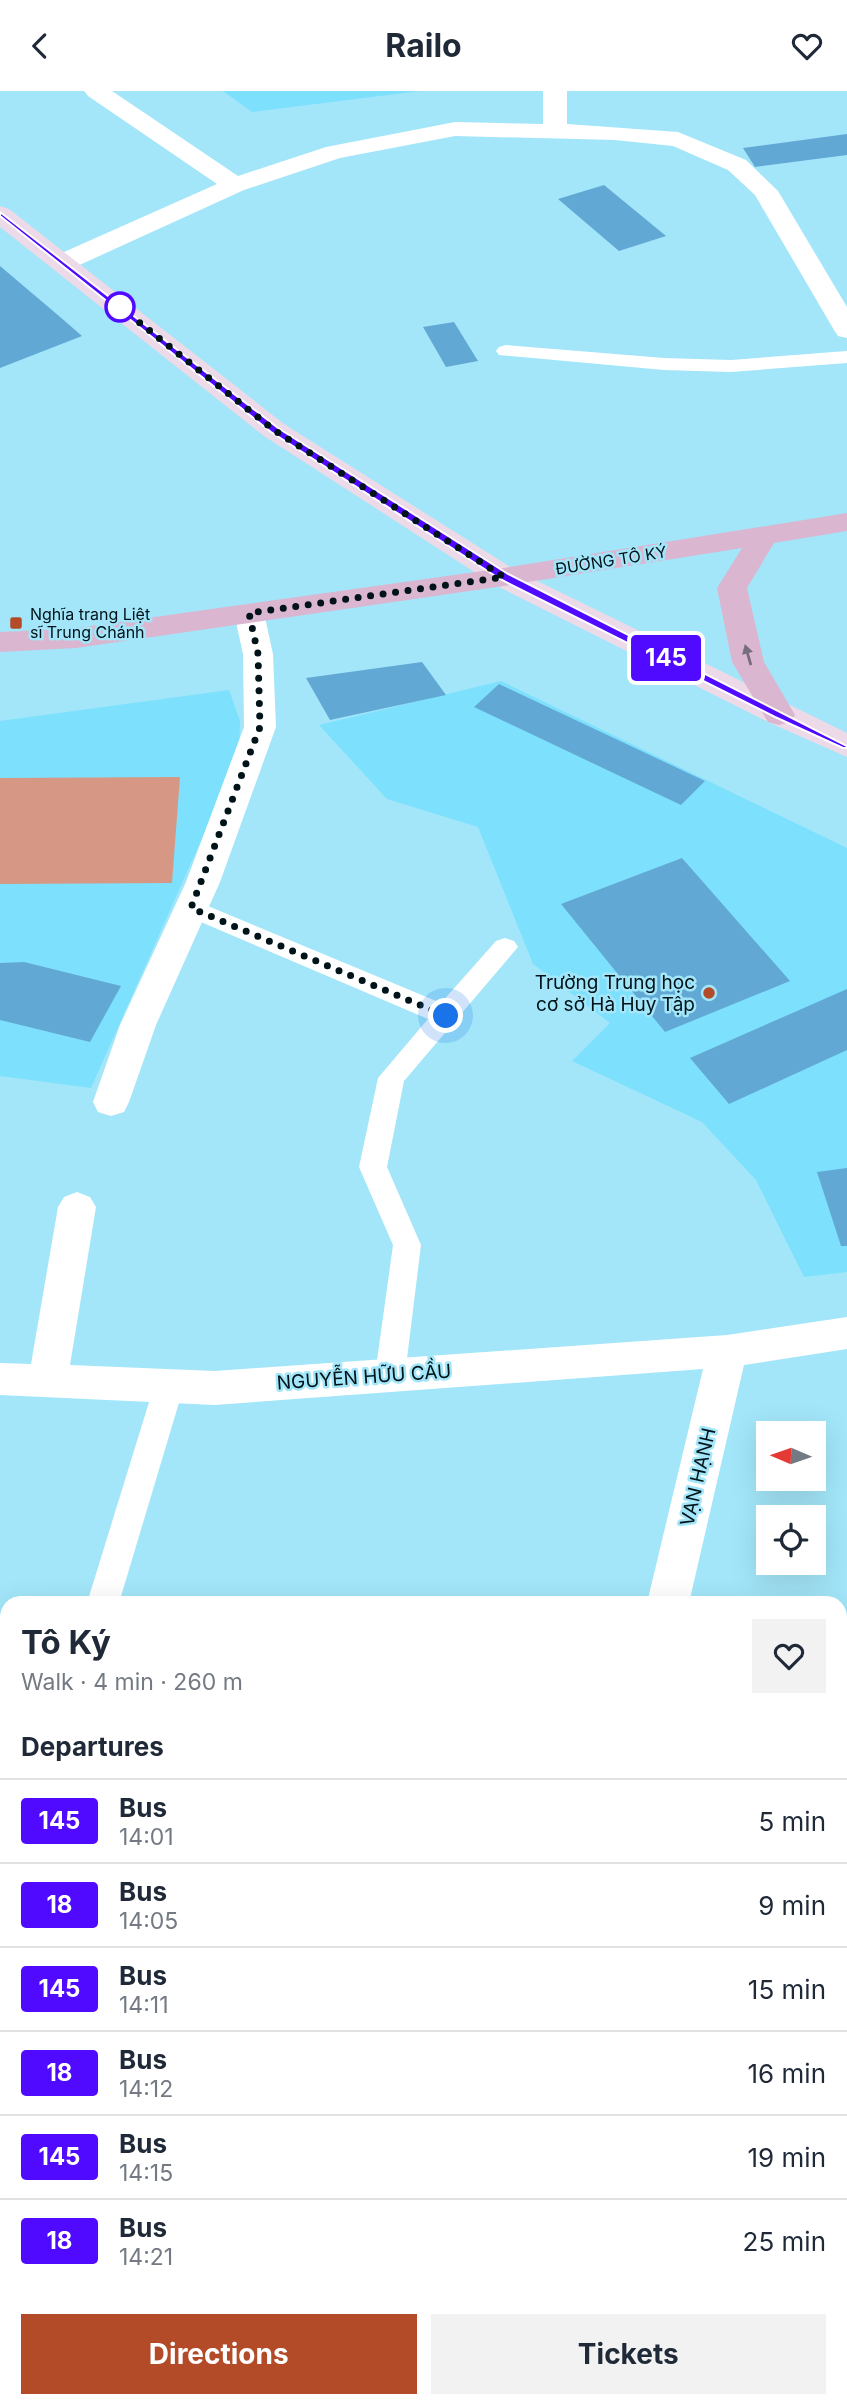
<!DOCTYPE html>
<meta charset="utf-8">
<style>
:root{--surface:#fff;--page:#f2f2f3;--text:#1f2937;--muted:#747a83;--line:#e0e1e3;--accent:#b34b29}
body{margin:0;font-family:Inter,sans-serif;background:var(--page);color:var(--text);height:100vh;display:flex;flex-direction:column;font-size:26px;white-space:nowrap}
*{box-sizing:border-box;margin:0}
p{font-size:23px;color:var(--muted)}
.icon{flex:none;width:38px;height:38px;fill:none;stroke:currentColor;stroke-width:2;stroke-linecap:round;stroke-linejoin:round}
.map{position:relative;flex:1;overflow:hidden}
.details{position:absolute;left:0px;top:1505px;width:847px;height:812px;display:flex;flex-direction:column;background:var(--surface);border-radius:21px 21px 0 0;box-shadow:0 7px 28px #0002}
.details>*{flex:none}
.badge{padding:0 14px;border-radius:5px;font-size:24px;line-height:46px}
.needle{width:46px;rotate:272deg}
.buttons{position:absolute;left:756px;top:1330px;display:grid;gap:14px}
.buttons a{display:grid;place-items:center;width:70px;height:70px;border-radius:0px;background:var(--surface);box-shadow:0 7px 28px #0002;font-size:35px}
.you{position:absolute;width:35px;height:35px;margin:-18px;border:5px solid #fff;border-radius:50%;background:#1a73e8;box-shadow:0 0 0 10px #1a73e833}
.map>.badge{position:absolute;translate:-50% -50%;box-shadow:0 0 0 4px #fff}
h2{padding:0 21px;font-size:26px;line-height:63px}
.round{display:grid;place-items:center;flex:none;width:74px;height:74px;border-radius:0px;background:var(--page)}
.head{display:flex;align-items:center;justify-content:space-between;height:119px;padding:0 21px}
h1{font-size:33px;font-weight:700;line-height:52px}
.action{display:flex;gap:14px;margin-top:auto;padding:14px 21px}
.action a{flex:1;height:80px;border-radius:0px;background:var(--accent);color:#fff;font-size:28px;font-weight:700;line-height:80px;text-align:center}
.action a+a{background:var(--page);color:var(--text)}
ul{padding:0;list-style:none}
li{display:flex;align-items:center;gap:21px;height:84px;padding:0 21px;border-top:2px solid var(--line)}
li div{flex:1}
li b{display:block;font-size:26px}
li em{font-style:normal}
li .badge{min-width:77px;font-weight:700;text-align:center}
header{display:flex;justify-content:space-between;align-items:center;height:91px;padding:0 21px;background:var(--surface);font-size:32px;font-weight:700}
.map>svg:first-child{display:block}
.built{fill:#7de0fc}
.green{fill:#d69884}
.building{fill:#62a8d5}
.lines{fill:none;stroke-linecap:round;stroke-linejoin:round}
.lane{fill:#fff;fill-rule:evenodd}
.street{fill:#fff;fill-rule:evenodd}
.secondary{fill:#eddae8;fill-rule:evenodd}
.primary{fill:#dbb6d0;fill-rule:evenodd}
.oneway{fill:#786d7e}
.line{fill:#4f0aff;stroke:#fff;stroke-width:2}
.walk{stroke:#001319;stroke-width:7;stroke-dasharray:0 12.6}
.stop-dot{fill:#fff;stroke:#4f0aff;stroke-width:3.5}
.poi-dot{fill:#b34b29;stroke:#a3e6f9;stroke-width:2.5}
.labels{text-anchor:middle;dominant-baseline:central;stroke-width:5;stroke-linejoin:round;paint-order:stroke}
.far-street-label{font-size:16px;fill:#001319;stroke:#a3e6f9}
.far-poi-label{font-size:16px;fill:#001319;stroke:#a3e6f9;text-anchor:start}
.poi-label{font-size:19px;fill:#001319;stroke:#a3e6f9;text-anchor:end}
.street-label{font-size:19px;fill:#001319;stroke:#a3e6f9}
</style>
<header><svg class="icon" aria-label="back" viewBox="0 0 24 24"><path d="M15 5l-7 7 7 7"/></svg>Railo<svg class="icon" aria-label="heart" viewBox="0 0 24 24"><path d="M12 20l-8-8c-3-5 5-10 8-4 3-6 11-1 8 4z"/></svg></header>
<div class="map">
<svg width="847" height="2317" viewBox="0 0 847 2317">
<rect width="100%" height="100%" fill="#a3e6f9"/>
<g class="built">
<path d="M223 0H420L252 21Z"/>
<path d="M501 590 847 757V1181L804 1186 756 1089 702 1031 572 970 610 932 533 873 478 736 387 708 319 634Z"/>
<path d="M229 599 240 630 239 664 91 997 0 985V630Z"/>
</g>
<path class="green" d="M180 686 172 792 0 793V687Z"/>
<g class="building">
<path d="M847 43V64L755 76 743 57Z"/>
<path d="M604 94 666 145 619 160 558 108Z"/>
<path d="M0 175 59 225 82 245 0 277Z"/>
<path d="M454 231 478 270 446 276 423 236Z"/>
<path d="M422 571 446 604 330 629 306 587Z"/>
<path d="M499 593 705 690 681 714 474 616Z"/>
<path d="M682 767 790 890 665 941 561 813Z"/>
<path d="M24 871 121 895 90 951 0 929V872Z"/>
<path d="M847 898V959L729 1013 690 967Z"/>
<path d="M847 1077V1155H841L817 1081Z"/>
</g>
<g class="lines">
<g class="lane">
<path d="M506 254 664 267 731 269 847 260V272L731 281 664 279 499 264 496 260 499 256Z"/>
<path d="M191 808 441 912 496 850 505 847 514 850 518 856 404 990 387 1076 421 1154 405 1284 400 1292 390 1296 380 1292 375 1284 393 1154 359 1076 378 987 428 928 182 823 179 817 182 811Z"/>
<path d="M169 1283 179 1286 184 1295 119 1512H87L154 1295 159 1286Z"/>
<path d="M0 1674 7 1676V1707L0 1705Z"/>
</g>
<g class="street">
<path d="M84 0H112L238 85 326 56 455 31 543 33V0H567V33L678 41 746 69 778 100 847 216V247L838 245 834 239 755 104 728 79 673 55 615 49 455 45 340 67 244 99 73 177 64 179 55 177 51 171 55 165 217 93 88 5Z"/>
<path d="M249 513 260 515 264 522 273 563 276 636 220 791 156 934 129 1011 124 1021 111 1025 98 1021 93 1011 120 934 186 791 244 636 243 563 234 522 238 515Z"/>
<path d="M77 1101 90 1106 96 1116 70 1274 215 1280 727 1244 847 1226V1258L744 1274 689 1512H647L703 1278 215 1314 0 1304V1272L31 1273 58 1116 64 1106Z"/>
<rect x="840" y="1785" width="7" height="44"/>
<rect x="840" y="2093" width="7" height="50"/>
<path d="M482 2310H536L539 2317H485Z"/>
</g>
<path class="secondary" d="M0 115 9 118 284 333 515 479 847 642V666L768 631 493 493 264 345 0 136Z"/>
<path class="primary" d="M847 422V440L774 452 747 497 764 571 795 624 790 631 779 634 768 631 732 571 717 497 742 457 504 495 76 557 0 561V541L76 537 504 477Z"/>
</g>
<defs><path id="oneway-solid" d="M-6-.8H1V-3.2L6.5 0L1 3.2V.8H-6Z" transform="scale(1.75)"/></defs>
<use class="oneway" href="#oneway-solid" transform="translate(748 564) rotate(-106)"/>
<path class="line" d="M0 121 278 337 508 483 847 655V657H843L775 626 500 488 271 341 0 125Z"/>
<g class="lines">
<path class="walk" d="M120 216 274 339 504 486 249 522 258 563 260 636 191 817 446 925"/>
</g>
<circle class="stop-dot" cx="120" cy="216" r="14"/>
<g class="poi-dot">
<rect x="9" y="525" width="14" height="14" rx="3.5"/>
<circle cx="709" cy="902" r="7"/>
</g>
<g class="labels">
<g class="far-street-label">
<text transform="translate(611 469) rotate(-9)">ĐƯỜNG TÔ KÝ</text>
</g>
<g class="far-poi-label">
<text x="30" y="523">Nghĩa trang Liệt<tspan x="30" dy="18">sĩ Trung Chánh</tspan></text>
</g>
<g class="poi-label">
<text x="695" y="891">Trường Trung học<tspan x="695" dy="22">cơ sở Hà Huy Tập</tspan></text>
</g>
<g class="street-label">
<text transform="translate(364 1286) rotate(-4)">NGUYỄN HỮU CẦU</text>
<text transform="translate(698 1386) rotate(-77)">VẠN HẠNH</text>
</g>
</g>
</svg>
<div class="buttons">
<a><svg class="needle" viewBox="-14 -14 28 28"><path d="M0-13l5 13h-10z" fill="#e53935"/><path d="M0 13l5-13h-10z" fill="#747a83"/></svg></a>
<a><svg class="icon" aria-label="locate" viewBox="0 0 24 24"><circle cx="12" cy="12" r="6"/><path d="M12 2v4M12 18v4M2 12h4M18 12h4"/></svg></a>
</div>
<div class="you" style="left:446px;top:925px"></div>
<b class="badge" style="left:666px;top:567px;background:#4f0aff;color:#fff">145</b>
<section class="details">
<div class="head"><div><h1>Tô Ký</h1><p>Walk · 4 min · 260 m</p></div><a class="round"><svg class="icon" aria-label="heart" viewBox="0 0 24 24"><path d="M12 20l-8-8c-3-5 5-10 8-4 3-6 11-1 8 4z"/></svg></a></div>
<h2>Departures</h2>
<ul>
<li><span class="badge" style="background:#4f0aff;color:#fff">145</span><div><b>Bus</b><p>14:01</p></div><em>5 min</em></li>
<li><span class="badge" style="background:#4f0aff;color:#fff">18</span><div><b>Bus</b><p>14:05</p></div><em>9 min</em></li>
<li><span class="badge" style="background:#4f0aff;color:#fff">145</span><div><b>Bus</b><p>14:11</p></div><em>15 min</em></li>
<li><span class="badge" style="background:#4f0aff;color:#fff">18</span><div><b>Bus</b><p>14:12</p></div><em>16 min</em></li>
<li><span class="badge" style="background:#4f0aff;color:#fff">145</span><div><b>Bus</b><p>14:15</p></div><em>19 min</em></li>
<li><span class="badge" style="background:#4f0aff;color:#fff">18</span><div><b>Bus</b><p>14:21</p></div><em>25 min</em></li>
</ul>
<div class="action"><a>Directions</a><a>Tickets</a></div>
</section>
</div>
